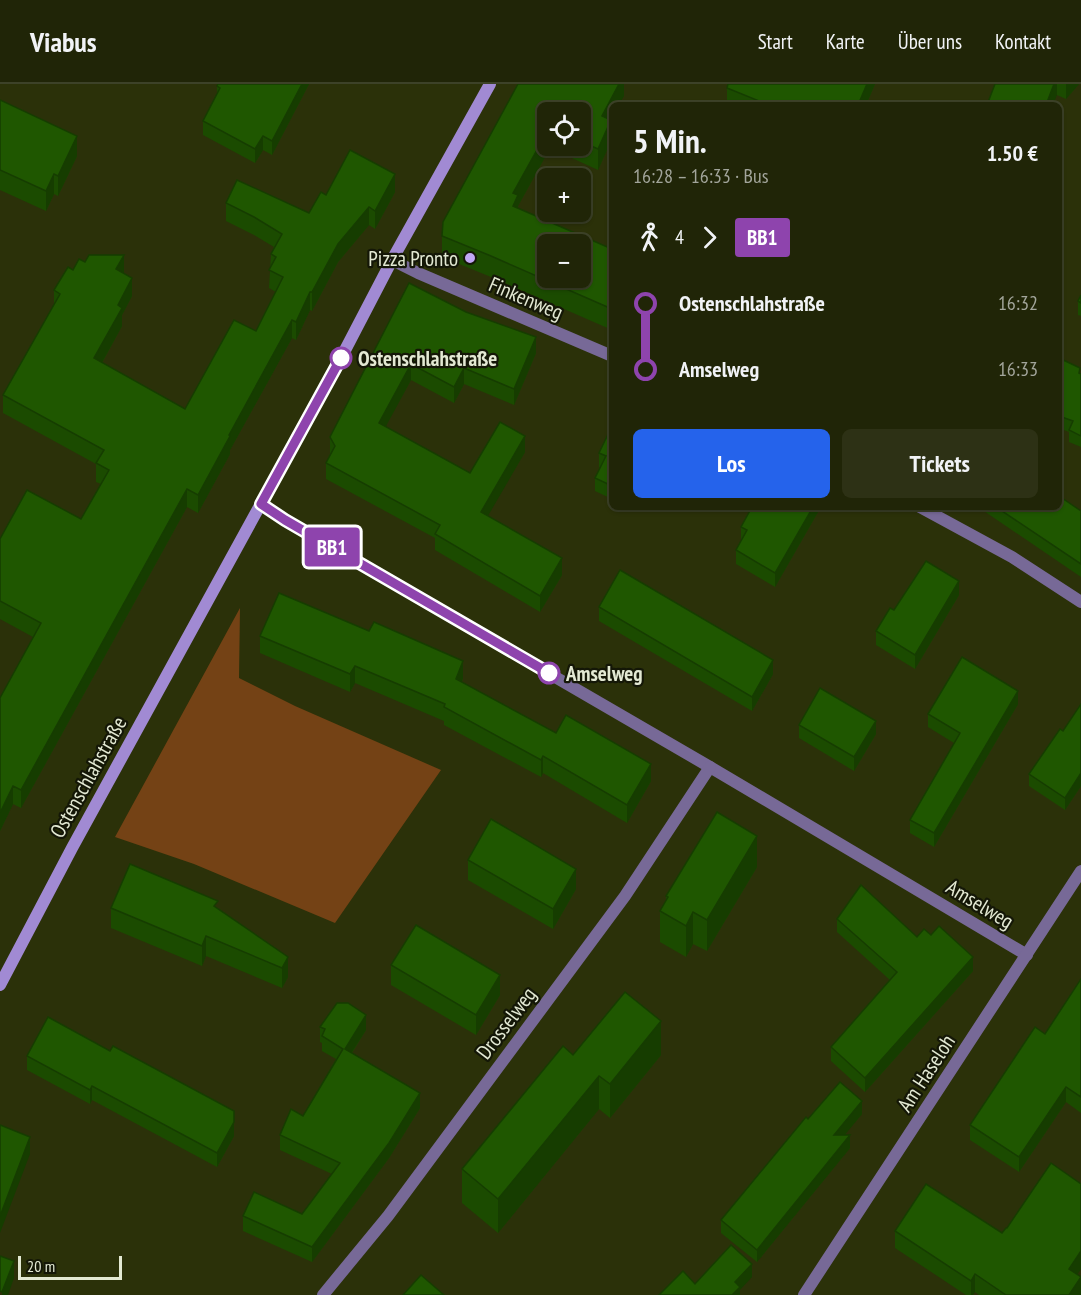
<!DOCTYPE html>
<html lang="de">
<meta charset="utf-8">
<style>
:root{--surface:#202507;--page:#2d3115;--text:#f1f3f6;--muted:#a2a59b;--line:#3d4228;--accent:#2563eb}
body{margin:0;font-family:"PT Sans Narrow",sans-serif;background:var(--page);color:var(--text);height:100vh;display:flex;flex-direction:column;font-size:22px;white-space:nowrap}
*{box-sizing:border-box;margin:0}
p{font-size:20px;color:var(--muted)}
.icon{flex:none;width:33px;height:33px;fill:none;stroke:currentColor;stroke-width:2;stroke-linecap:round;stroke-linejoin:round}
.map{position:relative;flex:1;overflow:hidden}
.drawer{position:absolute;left:609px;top:18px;width:453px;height:408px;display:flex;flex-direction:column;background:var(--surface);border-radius:9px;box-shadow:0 2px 4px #0004,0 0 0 2px var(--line)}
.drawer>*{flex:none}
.badge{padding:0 12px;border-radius:4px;font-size:21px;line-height:39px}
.buttons{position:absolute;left:537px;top:18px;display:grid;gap:12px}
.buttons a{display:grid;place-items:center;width:54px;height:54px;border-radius:9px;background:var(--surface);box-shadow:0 2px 4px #0004,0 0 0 2px var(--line);font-size:30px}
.scale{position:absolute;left:18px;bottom:15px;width:104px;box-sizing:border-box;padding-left:6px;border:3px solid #e3e9d3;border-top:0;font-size:16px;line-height:21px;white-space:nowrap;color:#e3e9d3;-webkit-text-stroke:4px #141707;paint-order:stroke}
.map>.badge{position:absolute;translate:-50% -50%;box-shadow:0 0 0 3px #fff}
.legs{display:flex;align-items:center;gap:9px;height:66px;padding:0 24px;font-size:20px}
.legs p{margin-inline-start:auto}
.headline{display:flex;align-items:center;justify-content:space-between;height:102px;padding:0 24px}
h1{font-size:33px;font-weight:800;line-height:45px}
.action{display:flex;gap:12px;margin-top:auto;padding:12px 24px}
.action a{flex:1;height:69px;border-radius:9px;background:var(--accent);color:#fff;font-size:24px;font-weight:800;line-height:69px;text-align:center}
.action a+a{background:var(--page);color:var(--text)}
ul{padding:0 24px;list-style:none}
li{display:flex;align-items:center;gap:21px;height:66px;font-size:22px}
li i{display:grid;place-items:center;width:9px;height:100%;margin:0 8px;background:currentColor}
li i::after{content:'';width:15px;height:15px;margin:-8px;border:4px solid;border-radius:50%;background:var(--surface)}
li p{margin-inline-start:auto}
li:first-child i{background:linear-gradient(#0000 50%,currentColor 0)}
li:last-child i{background:linear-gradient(currentColor 50%,#0000 0)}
header{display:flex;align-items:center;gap:36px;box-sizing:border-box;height:84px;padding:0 30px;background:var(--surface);border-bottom:2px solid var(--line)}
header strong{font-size:28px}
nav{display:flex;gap:33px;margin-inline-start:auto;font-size:21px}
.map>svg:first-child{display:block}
.green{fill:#744215}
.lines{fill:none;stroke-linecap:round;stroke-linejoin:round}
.street{stroke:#776997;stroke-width:12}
.secondary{stroke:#a18ad3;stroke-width:12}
.wall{fill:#1b4b00;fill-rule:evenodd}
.shaded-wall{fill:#163d00}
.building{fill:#1f5700;stroke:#163d00;stroke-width:1.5;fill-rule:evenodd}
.line-1-casing{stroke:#fff;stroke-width:14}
.line-1{stroke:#8e44ad;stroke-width:9}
.poi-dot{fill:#c0a8f4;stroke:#141707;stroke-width:2}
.stop-1-dot{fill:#fff;stroke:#8e44ad;stroke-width:3}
.labels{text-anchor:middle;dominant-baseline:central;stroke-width:4.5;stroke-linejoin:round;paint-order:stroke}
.poi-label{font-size:21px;fill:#e3e9d3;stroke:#141707;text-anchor:end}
.street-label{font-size:21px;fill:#e3e9d3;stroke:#141707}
.stop-label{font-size:21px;font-weight:bold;fill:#e3e9d3;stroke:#141707;text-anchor:start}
</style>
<header>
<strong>Viabus</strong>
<nav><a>Start</a><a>Karte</a><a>Über uns</a><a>Kontakt</a></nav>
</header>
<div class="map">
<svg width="1081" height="1211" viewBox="0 0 1081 1211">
<rect width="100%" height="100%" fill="#2b3109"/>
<path class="green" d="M240 524 239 594 295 622 441 686 335 839 194 780 115 753Z"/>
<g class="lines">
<g class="street">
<path d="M392 176 418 189 612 272"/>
<path d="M261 420 285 436 710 683 1027 871"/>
<path d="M920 423 1012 473 1081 518"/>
<path d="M323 1211 388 1132 625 812 710 683"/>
<path d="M804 1211 1081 787"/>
</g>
<path class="secondary" d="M0 901 72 764 342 272 392 176 490 0"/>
</g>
<g class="wall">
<path d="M218 0H309L272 71 263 66 255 79 203 51V37L217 10V2Z"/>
<path d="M518 0H624V12L612 21V34L611 37V57L598 86 550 64 518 122V124L612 165V246L491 193 442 173V152ZM548 28H580V62H548Z"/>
<path d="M728 0H875L866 21H727V4Z"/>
<path d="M995 0H1079L1066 15 1057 11 995 2Z"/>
<path d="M0 16 77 72 58 112 54 110 46 127 0 106Z"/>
<path d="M395 108 375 145 369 141 338 178 312 227 310 226 296 256 292 254 230 366V370L198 429 187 423 21 724 13 720 0 747V614L33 553 0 535V455L81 435 101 400 96 398V380L3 329V311L54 220V206L73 186 85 178 124 189 132 212 122 231V242L102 279 185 325 256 247 276 208 269 204 271 170 274 163 254 151 226 137V119L309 129 326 111Z"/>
<path d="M409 199 536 269 514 321 464 300 454 319 411 296 385 343 470 389 525 368 487 432 562 491 540 528 435 466V454L326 395V379L330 370V353Z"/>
<path d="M1081 211V232L1078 231V217Z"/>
<path d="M1059 274 1081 290V363L1069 358V348L1059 344Z"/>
<path d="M612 342V415L595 407V394L600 384 599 383V369Z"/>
<path d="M628 423H639L637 427Z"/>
<path d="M818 423V428L775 503 736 480V466L741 457V443Z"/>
<path d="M978 423H1059L1081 427V493Z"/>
<path d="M959 511 915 585 876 561V547L894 526Z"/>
<path d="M599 523 773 590 752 627 599 537Z"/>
<path d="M260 552 463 594 462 598 556 649 651 697 627 739 543 689 541 693 444 641V637L355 599 350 608 260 569Z"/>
<path d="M1018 620 934 763 910 749V736L954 659 928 643V630Z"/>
<path d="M1081 620V702L1065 726 1029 702V690L1063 647Z"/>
<path d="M799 641 876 650 854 687 799 654Z"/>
<path d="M468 776 576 805 553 845 468 796Z"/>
<path d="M757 783 707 867 693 860 686 873 660 858V827L666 816V812Z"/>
<path d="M111 824H218L288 873V893L282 904 206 872 202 882 111 844Z"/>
<path d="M837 835 917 853 931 851 973 887 865 1008 831 977V963L890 896 837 848Z"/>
<path d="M391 881 500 911 476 951 391 901Z"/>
<path d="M1081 895V1029L1066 1018 1019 1088 970 1056V1041L1045 950Z"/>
<path d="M320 943 366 946 352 969 420 1024 389 1074 312 1178 243 1147V1132L302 1130 332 1090 280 1066V1051L303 1032 336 975 322 967V959L320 958Z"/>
<path d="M573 971H661L610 1034 599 1025 498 1149 462 1119V1085Z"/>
<path d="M27 972 234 1052 217 1083 92 1016 90 1020 27 986Z"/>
<path d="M862 1030 844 1051 850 1064 757 1178 721 1149V1136L808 1035Z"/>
<path d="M895 1147 1002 1149 1077 1191 1081 1211H979L975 1208 973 1211H966L895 1164Z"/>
</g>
<g class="shaded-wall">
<path d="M302 0H309L272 71V57Z"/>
<path d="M619 0H624V12L619 21H612V34L611 37V57L598 86V65L602 32Z"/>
<path d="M867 0H875L866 21H858Z"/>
<path d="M1054 0H1057V11L1053 21H1046Z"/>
<path d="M1066 0H1079L1066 15Z"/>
<path d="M548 46V62H550V64L518 122V133L513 144V109Z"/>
<path d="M77 52V72L58 112V92Z"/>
<path d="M263 52V66L255 79V65Z"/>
<path d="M54 90V110L46 127V107Z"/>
<path d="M395 90V108L375 145V127Z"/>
<path d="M369 123V141L338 178 312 227V208L338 160Z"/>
<path d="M124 171V189L116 185Z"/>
<path d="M132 194V212L122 231V242L94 293V274L118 221Z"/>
<path d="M310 208V226L296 256V238Z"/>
<path d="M292 236V254L230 366V370L198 429V411L229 351Z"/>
<path d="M536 253V269L514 321V305Z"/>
<path d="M411 280V296L379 355V339Z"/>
<path d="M464 284V300L454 319V303Z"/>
<path d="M525 352V368L481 444V428Z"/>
<path d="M187 405V423L21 724V706Z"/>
<path d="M813 423H818V428L775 503V489Z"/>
<path d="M562 474V491L540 528V512Z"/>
<path d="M959 497V511L915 585V571Z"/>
<path d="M773 576V590L752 627V613Z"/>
<path d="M463 577V594L456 612V595Z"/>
<path d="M355 582V599L350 608V590Z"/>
<path d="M1018 607V620L934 763V749Z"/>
<path d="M876 637V650L854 687V673Z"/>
<path d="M543 672V689L541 693V676Z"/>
<path d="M651 680V697L627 739V721Z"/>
<path d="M1081 689V702L1065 726V714Z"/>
<path d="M13 702V720L0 747V729Z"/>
<path d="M757 752V783L707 867V836Z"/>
<path d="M576 785V805L553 845V825Z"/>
<path d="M693 828V860L686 873V842Z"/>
<path d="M206 852V872L202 882V862Z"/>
<path d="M288 873V893L282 904V884Z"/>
<path d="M973 873V887L865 1008V994Z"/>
<path d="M500 891V911L476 951V931Z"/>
<path d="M366 931V946L345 979V965Z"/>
<path d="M661 937V971L610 1034V1000Z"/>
<path d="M599 992V1025L498 1149V1115Z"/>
<path d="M92 1002V1016L90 1020V1006Z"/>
<path d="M1066 1003V1018L1019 1088V1073Z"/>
<path d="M420 1009V1024L389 1074 312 1178V1163Z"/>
<path d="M862 1017V1030L834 1064V1051Z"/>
<path d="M234 1038V1052L217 1083V1069Z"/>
<path d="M850 1051V1064L757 1178V1166Z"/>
<path d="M30 1053V1070L0 1149V1132Z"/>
<path d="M1081 1167V1185L1069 1203V1185Z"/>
<path d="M14 1177V1194L8 1211H2V1208Z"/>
<path d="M752 1180V1193L740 1206V1211H732L735 1198Z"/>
<path d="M975 1190V1208L973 1211H971V1197Z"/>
<path d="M1081 1193V1211H1069Z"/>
</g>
<g class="building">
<path d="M218 0H302L272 57 263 52 255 65 203 37 220 4 217 2Z"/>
<path d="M518 0H619L602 32 611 36 598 65 580 57V28H548V46L513 109 518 111 513 122 612 165V225L491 172 442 152 443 138ZM548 160H580V194H548Z"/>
<path d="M728 0H867L858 21H769L727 4Z"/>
<path d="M995 0H1054L1046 21H987Z"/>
<path d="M0 16 77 52 58 92 54 90 46 107 0 86Z"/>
<path d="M350 66 395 90 375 127 369 123 338 160 312 208H310L296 238 292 236 229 351 230 352 198 411 187 405 21 706 13 702 0 729V614L41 539 0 517V455L27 406 81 435 109 386 96 379 104 366 3 311 60 210 54 206 68 183 73 186 79 175 85 178 89 171H124L116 185 132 194 118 221 122 224 94 274 185 325 234 236 256 247 283 193 269 186 276 173 271 170 282 150 254 133 226 119 237 96 309 129 321 108 326 111Z"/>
<path d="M409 199 466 228 536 253 514 305 464 284 454 303 411 280 379 339 470 389 500 338 525 352 481 428 562 474 540 512 435 450 440 441 326 379 335 362 330 353Z"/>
<path d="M1081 211V219L1078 217Z"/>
<path d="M1059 274 1080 284 1079 289 1081 290V352L1069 346 1073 337 1059 332V312L1061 307 1059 306Z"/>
<path d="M612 342V402L595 394 606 372 599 369Z"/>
<path d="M1059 412 1081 427V480L996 423H1059Z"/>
<path d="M752 423H813L775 489 736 466 747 446 741 443Z"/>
<path d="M926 477 959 497 915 571 876 547 890 524 894 526Z"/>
<path d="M620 486 773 576 752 613 599 523Z"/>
<path d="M279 509 369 547 374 538 463 577 456 595 556 649 566 631 651 680 627 721 543 672 541 676 444 623 445 620 355 582 350 590 260 552Z"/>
<path d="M962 573 1018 607 934 749 910 736 960 649 928 630Z"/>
<path d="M820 604 876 637 854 673 799 641Z"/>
<path d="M1081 620V689L1065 714 1029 690 1060 645 1063 647Z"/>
<path d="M717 728 757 752 707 836 693 828 686 842 660 827 668 813 666 812Z"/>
<path d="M491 735 576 785 553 825 468 776Z"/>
<path d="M130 780 218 817 214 822 288 873 282 884 206 852 202 862 111 824Z"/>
<path d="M861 801 917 853 924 845 931 851 939 842 973 873 865 994 831 963 897 888 837 835Z"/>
<path d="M416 841 500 891 476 931 391 881Z"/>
<path d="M1081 895V1013L1066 1003 1019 1073 970 1041 1035 943 1045 950Z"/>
<path d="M625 908 661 937 610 1000 599 992 498 1115 462 1085 563 962 573 971Z"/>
<path d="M337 919H348L366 931 345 965 420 1009 389 1059 312 1163 243 1132 254 1108 302 1130 340 1079 280 1051 291 1025 303 1032 343 965 322 952 325 945 320 943Z"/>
<path d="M48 933 110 967 113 962 234 1027V1038L217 1069 92 1002 90 1006 27 972Z"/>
<path d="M840 998 862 1017 834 1051H850L757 1166 721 1136 806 1033 808 1035Z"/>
<path d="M0 1041 30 1053 0 1132Z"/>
<path d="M1051 1079 1081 1100V1167L1069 1185 1081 1193 1069 1211H1006L975 1190 971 1197 895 1147 926 1100 1002 1149 1006 1144H1007Z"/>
<path d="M731 1161 752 1180 735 1198 740 1203 732 1211H659L683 1187 695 1200Z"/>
<path d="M0 1172 14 1177 2 1208 0 1207Z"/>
<path d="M421 1191 444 1211H403Z"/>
</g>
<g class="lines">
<defs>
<path id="line-1" d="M341 274 261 420 285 436 549 589"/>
</defs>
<use href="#line-1" class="line-1-casing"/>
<use href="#line-1" class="line-1"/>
</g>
<circle class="poi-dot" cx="470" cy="174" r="6"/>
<g class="stop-1-dot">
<circle cx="341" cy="274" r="10"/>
<circle cx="549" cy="589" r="10"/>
</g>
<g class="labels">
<g class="poi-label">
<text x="458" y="174">Pizza Pronto</text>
</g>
<g class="street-label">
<text transform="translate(526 214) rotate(23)">Finkenweg</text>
<text transform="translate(88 693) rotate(-61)">Ostenschlahstraße</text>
<text transform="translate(980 820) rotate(31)">Amselweg</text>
<text transform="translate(506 939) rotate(-53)">Drosselweg</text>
<text transform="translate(926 989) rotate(-57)">Am Haseloh</text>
</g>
<g class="stop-label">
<text x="358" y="274">Ostenschlahstraße</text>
<text x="566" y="589">Amselweg</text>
</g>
</g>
</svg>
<div class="buttons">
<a><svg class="icon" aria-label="locate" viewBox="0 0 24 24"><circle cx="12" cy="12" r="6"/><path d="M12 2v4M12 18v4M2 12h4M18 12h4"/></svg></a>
<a>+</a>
<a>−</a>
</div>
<div class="scale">20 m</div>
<b class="badge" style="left:332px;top:463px;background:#8e44ad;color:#fff">BB1</b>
<section class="drawer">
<div class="headline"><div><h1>5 Min.</h1><p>16:28 – 16:33 · Bus</p></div><b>1.50 €</b></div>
<div class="legs"><svg class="icon" aria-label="walk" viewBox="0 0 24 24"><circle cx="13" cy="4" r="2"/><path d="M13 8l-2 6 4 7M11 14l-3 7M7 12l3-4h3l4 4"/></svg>4<svg class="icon" aria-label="forward" viewBox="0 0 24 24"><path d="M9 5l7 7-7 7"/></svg><b class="badge" style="background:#8e44ad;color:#fff">BB1</b></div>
<ul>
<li><i style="color:#8e44ad"></i><b>Ostenschlahstraße</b><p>16:32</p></li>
<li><i style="color:#8e44ad"></i><b>Amselweg</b><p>16:33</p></li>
</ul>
<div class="action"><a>Los</a><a>Tickets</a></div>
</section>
</div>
